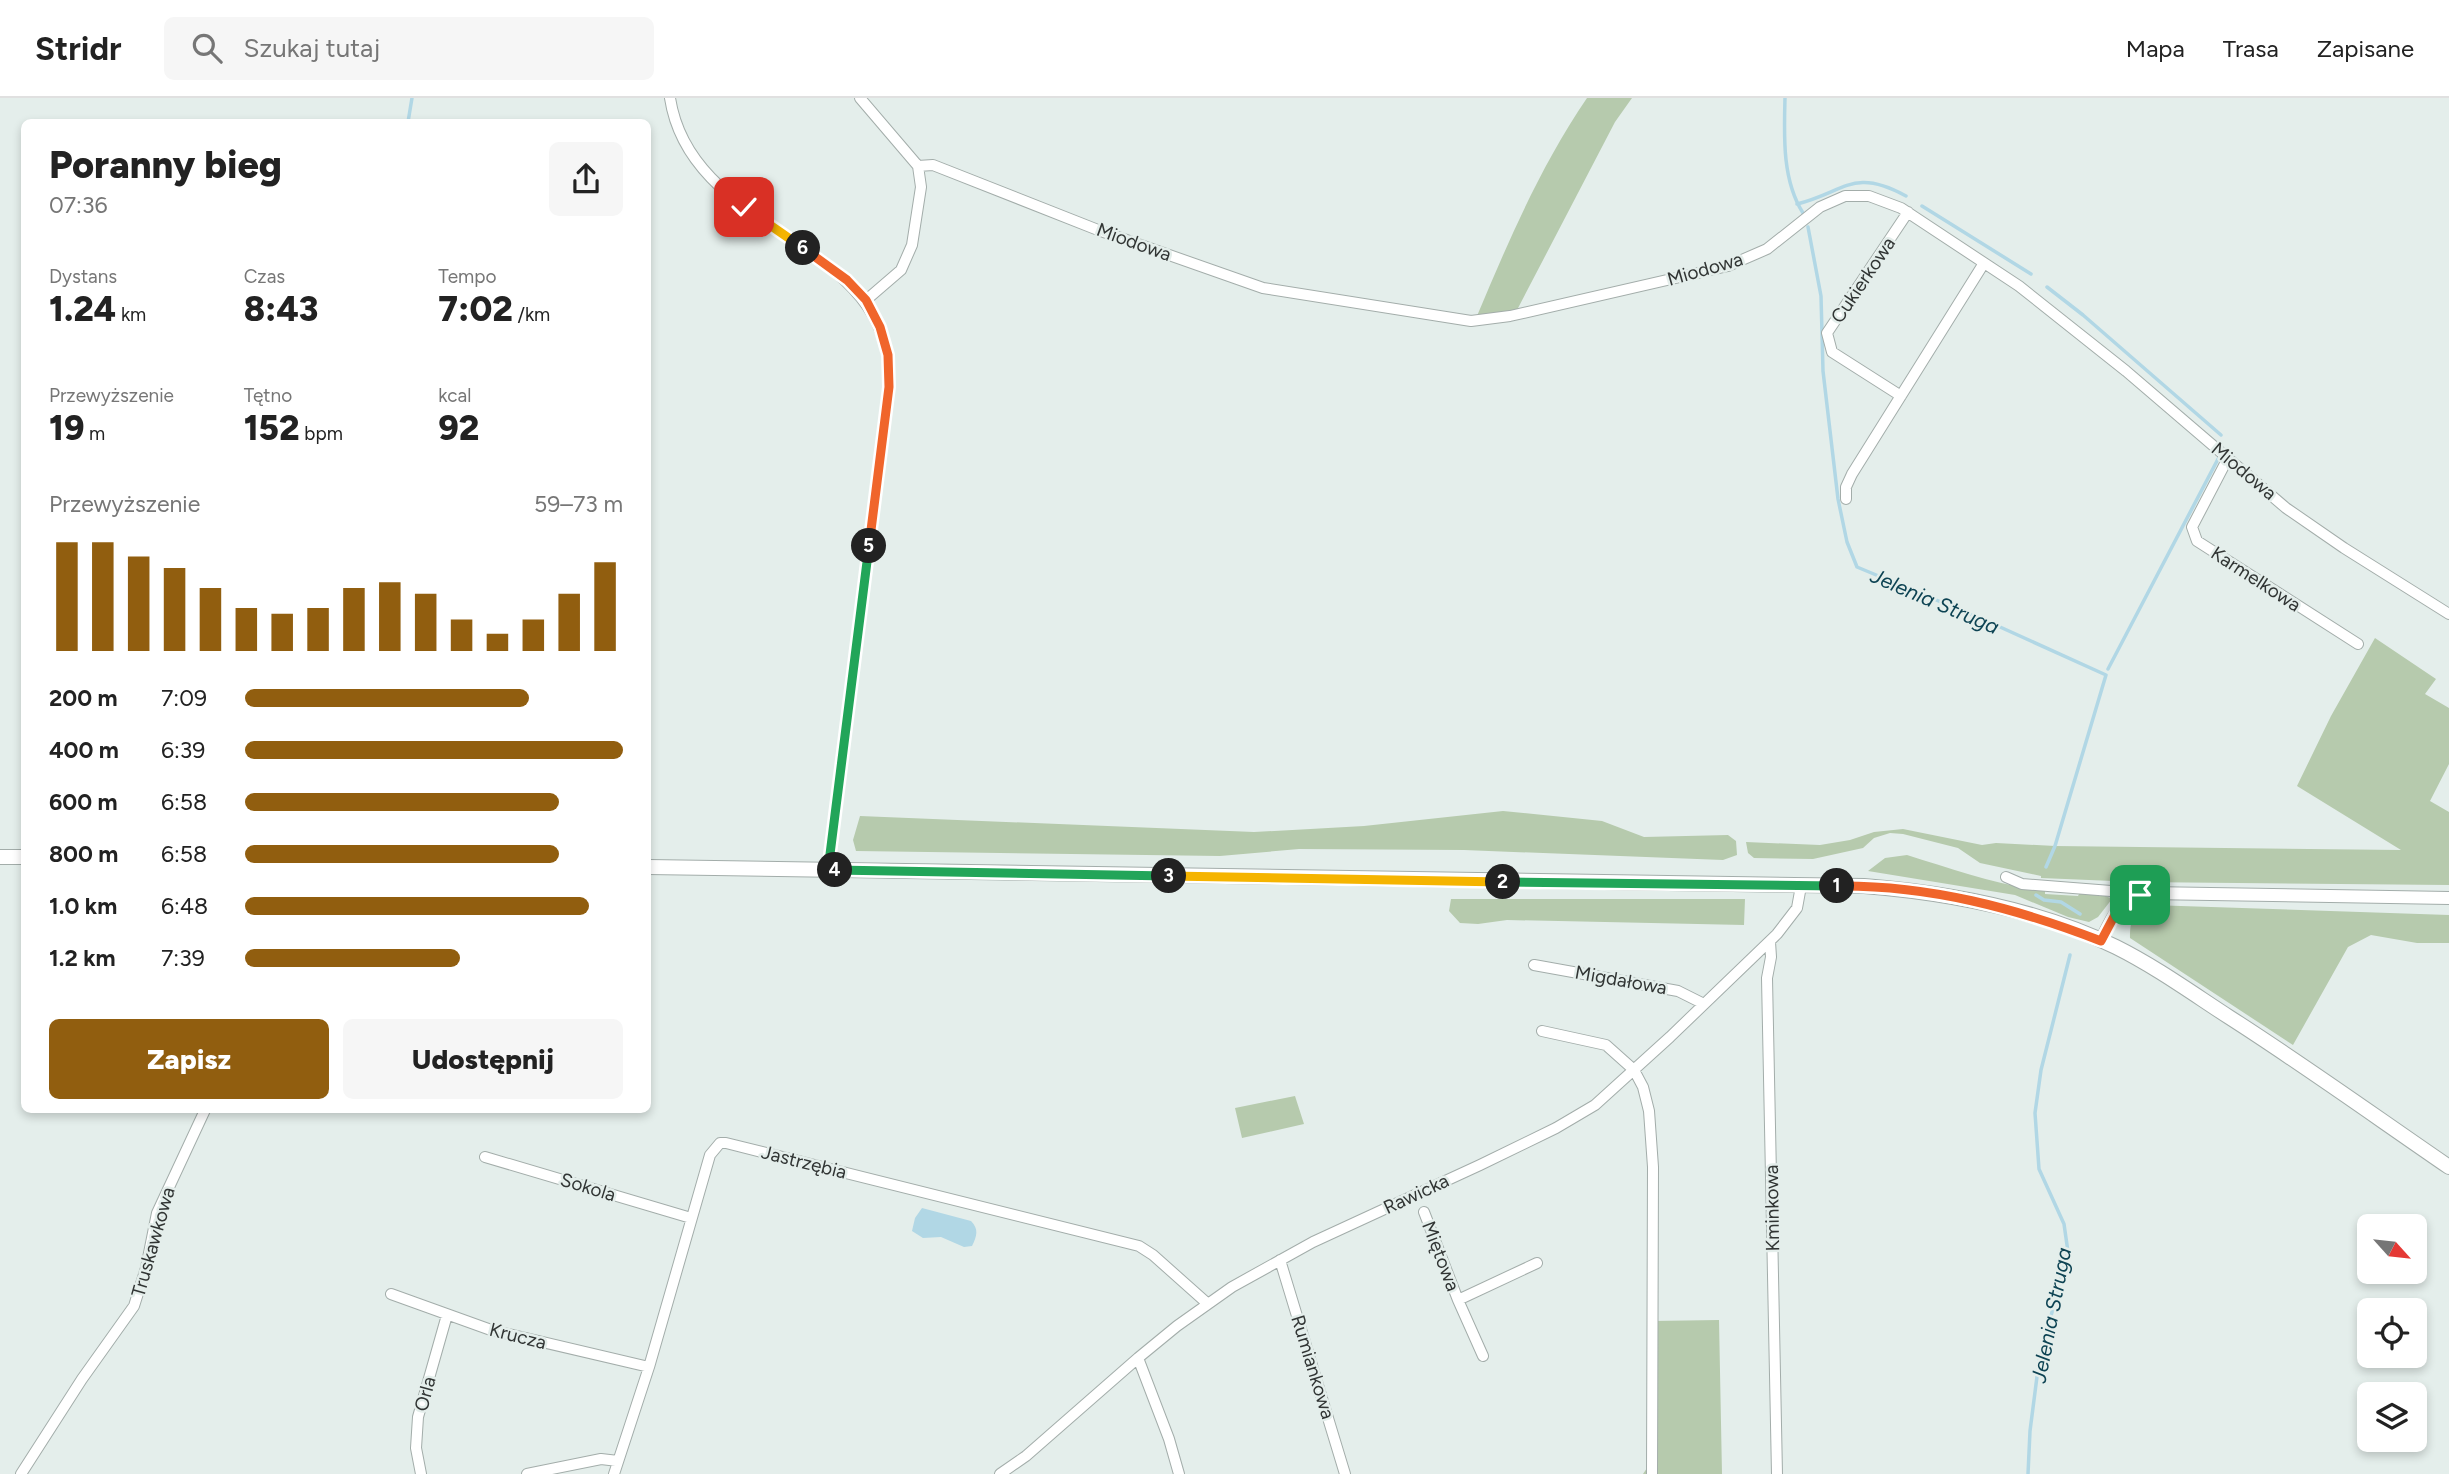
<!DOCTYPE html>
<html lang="pl">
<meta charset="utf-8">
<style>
:root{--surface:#fff;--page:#f6f6f6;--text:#222;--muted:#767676;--line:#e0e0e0;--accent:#915e0f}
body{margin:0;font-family:Figtree,sans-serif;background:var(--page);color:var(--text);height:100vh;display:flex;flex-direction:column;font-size:26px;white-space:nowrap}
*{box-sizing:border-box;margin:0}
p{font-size:23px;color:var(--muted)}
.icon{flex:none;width:38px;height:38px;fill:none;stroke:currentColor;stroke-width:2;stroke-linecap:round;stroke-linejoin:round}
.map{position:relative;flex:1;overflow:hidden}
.drawer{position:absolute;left:21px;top:21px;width:630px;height:994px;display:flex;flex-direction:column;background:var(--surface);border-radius:10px;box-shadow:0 4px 10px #0003}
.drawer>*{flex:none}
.needle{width:46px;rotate:117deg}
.fabs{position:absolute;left:2357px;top:1116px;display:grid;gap:14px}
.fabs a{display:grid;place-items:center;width:70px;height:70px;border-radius:10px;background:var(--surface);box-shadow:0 4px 10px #0003;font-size:35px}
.pin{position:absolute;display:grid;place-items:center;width:60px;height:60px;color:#fff;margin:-30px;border-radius:14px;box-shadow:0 4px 10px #0006}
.km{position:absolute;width:35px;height:35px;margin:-18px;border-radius:50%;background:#222;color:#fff;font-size:19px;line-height:35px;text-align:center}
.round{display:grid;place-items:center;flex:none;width:74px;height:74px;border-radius:10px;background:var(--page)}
.overview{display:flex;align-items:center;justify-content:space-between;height:119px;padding:0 28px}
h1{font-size:38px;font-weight:800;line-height:52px}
.stats{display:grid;grid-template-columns:repeat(3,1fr);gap:10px;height:119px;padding:7px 28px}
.stats div{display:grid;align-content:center}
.stats b{font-size:35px;font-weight:800}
.stats small{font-size:19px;font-weight:400}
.stats p{font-size:19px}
.chart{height:196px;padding:14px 28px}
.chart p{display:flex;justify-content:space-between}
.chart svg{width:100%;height:126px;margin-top:7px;stroke:var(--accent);stroke-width:6}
.action{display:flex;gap:14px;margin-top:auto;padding:14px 28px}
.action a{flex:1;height:80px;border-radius:10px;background:var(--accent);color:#fff;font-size:28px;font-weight:800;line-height:80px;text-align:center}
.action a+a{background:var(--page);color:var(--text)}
ul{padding:0 28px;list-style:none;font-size:23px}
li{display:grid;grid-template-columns:112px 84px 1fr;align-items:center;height:52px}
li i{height:18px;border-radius:9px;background:var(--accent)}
header{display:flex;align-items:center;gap:42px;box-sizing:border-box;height:98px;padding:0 35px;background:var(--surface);border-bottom:2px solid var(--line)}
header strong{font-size:33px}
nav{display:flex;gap:38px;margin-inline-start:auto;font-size:24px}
.search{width:490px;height:63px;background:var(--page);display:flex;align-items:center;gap:18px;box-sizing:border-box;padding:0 24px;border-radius:10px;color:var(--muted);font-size:26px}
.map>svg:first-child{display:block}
.green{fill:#b6caad}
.water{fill:#b1d7e5}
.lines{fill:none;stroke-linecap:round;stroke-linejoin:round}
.stream{stroke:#b1d7e5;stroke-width:3.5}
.minor-casing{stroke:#a3adaa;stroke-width:12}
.tertiary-casing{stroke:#a3adaa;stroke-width:14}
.secondary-casing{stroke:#a3adaa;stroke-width:16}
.minor{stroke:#fff;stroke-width:10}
.tertiary{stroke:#fff;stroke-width:12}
.secondary{stroke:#fff;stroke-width:14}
.split-1-casing{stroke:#fff;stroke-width:14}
.split-2-casing{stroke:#fff;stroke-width:14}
.split-3-casing{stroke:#fff;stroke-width:14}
.split-4-casing{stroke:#fff;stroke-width:14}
.split-5-casing{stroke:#fff;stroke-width:14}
.split-6-casing{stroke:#fff;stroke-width:14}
.split-7-casing{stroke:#fff;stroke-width:14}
.split-1{stroke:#f0652b;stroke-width:9}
.split-2{stroke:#22a559;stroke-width:9}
.split-3{stroke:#f5b400;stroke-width:9}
.split-4{stroke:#22a559;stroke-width:9}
.split-5{stroke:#22a559;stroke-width:9}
.split-6{stroke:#f0652b;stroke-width:9}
.split-7{stroke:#f5b400;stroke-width:9}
.labels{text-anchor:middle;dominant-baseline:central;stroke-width:5;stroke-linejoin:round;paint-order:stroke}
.street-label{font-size:19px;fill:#313534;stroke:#e4eeeb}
.water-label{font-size:21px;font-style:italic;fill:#0d4353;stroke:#e4eeeb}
</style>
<header>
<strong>Stridr</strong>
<div class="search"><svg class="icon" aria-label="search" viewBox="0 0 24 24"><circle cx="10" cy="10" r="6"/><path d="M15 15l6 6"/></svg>Szukaj tutaj</div>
<nav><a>Mapa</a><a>Trasa</a><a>Zapisane</a></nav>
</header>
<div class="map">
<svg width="2449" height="1376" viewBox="0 0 2449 1376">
<rect width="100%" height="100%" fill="#e4eeeb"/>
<path class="green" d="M1587,0h45l-17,24 -98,188 -40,6c32,-76 63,-149 110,-218z
M2375,540l61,41 -11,15 24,14v56l-19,37 19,11v73l-312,-3 -96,-4v-2l-61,-13 -22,-15 -55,-14 -13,-1 -16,5 -11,10 -50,11 -59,-1 -6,-5 -2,-11 74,3 30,-5 24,-8 29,-3 79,16 14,-2 59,3 346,4 -104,-64 34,-70z
M1503,713l99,10 42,16 84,-2 8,6 1,14 -14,5 -259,-10 -165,-1 -79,7 -364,-5 -3,-11 7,-24 394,16 110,-6z
M1907,757c45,14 90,30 138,36v3l33,2 1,-2h23l10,5 -14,18 -9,5 -21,-5 -53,-22 -147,-24 17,-13z
M1451,801h294l-1,26 -237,-5 -29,4 -18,-1 -11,-12z
M2150,807l299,10v28h-32l-46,-8 -23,12 -55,98 -163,-107c0,-18 3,-26 20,-33z
M1295,998l9,28 -62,14 -7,-30z
M1719,1222l3,154h-79l4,-6 5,-147z"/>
<path class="water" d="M922,1110l49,13c8,8 6,15 1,25l-8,1 -23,-10 -18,1 -11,-7 3,-13z"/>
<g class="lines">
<path class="stream" d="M1785,0c-1,38 -3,82 18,115
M408,24l4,-24
M1797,106c48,-12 56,-37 109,-8
M1922,108l109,68
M1808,129l13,69 2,75 15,128 9,43 10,25 132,55 117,53 -51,171 -9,21
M2047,189l36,28 138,120
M2108,571l110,-210
M2036,797l8,5 17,2 19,12
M2028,1376l2,-43 9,-70 29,-109 -4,-28 -25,-55 -4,-56 6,-43 29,-115"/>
<g class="minor-casing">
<path id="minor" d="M670,0c22,143 236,140 218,297l-60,475
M860,0l58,68 3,21 -9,58 -11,25 -36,31
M918,68l15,-1 165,65 165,58 208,33 39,-5 218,-50 39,-17 53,-42 25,-11h24l32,12 118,78 107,85 160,137 58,40 105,66
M1901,298l-69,-44 -5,-19 81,-121
M2228,360l-36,69 5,14 161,103
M1846,401v-12l6,-13 132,-211
M2006,779l16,7 89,7 10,6 4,6
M1770,844l1,15 -4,21 10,496
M1534,867l144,26 26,13
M1542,933l64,14 28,25 9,17 6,24 4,56 -1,307
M485,1059l206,61
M1424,1114l34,88 25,56
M1280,1162l65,214
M391,1196l100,36 158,37
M1458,1202l79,-37
M1138,1260l31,81 10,35
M21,1376l61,-95 52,-73 12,-38 11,-55 48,-103
M421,1376l-5,-26 2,-31 29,-102
M527,1376l74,-15 17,2
M614,1376l35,-107 61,-212 10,-12h6l413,103 14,9 55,49
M1000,1376l26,-18 112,-98 39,-32 55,-39 81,-45 167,-77 76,-37 39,-23 75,-68 107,-103 20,-26 4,-22"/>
</g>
<g class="tertiary-casing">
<path id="tertiary" d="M2101,843c12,-25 18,-42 48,-48l300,5"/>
</g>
<g class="secondary-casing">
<path id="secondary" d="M0,759h24
M648,769l1216,19c86,7 174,23 252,61 40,20 76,46 113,70 75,48 147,100 220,150"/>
</g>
<use href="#minor" class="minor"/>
<use href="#tertiary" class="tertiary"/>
<use href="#secondary" class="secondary"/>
</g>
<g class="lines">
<g class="split-1-casing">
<path id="split-1" d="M1837,788c92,-1 179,22 264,55l17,-32 22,-14"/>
</g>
<g class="split-2-casing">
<path id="split-2" d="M1503,784l334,4"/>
</g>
<g class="split-3-casing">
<path id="split-3" d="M1169,778l334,6"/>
</g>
<g class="split-4-casing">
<path id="split-4" d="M835,772l334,6"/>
</g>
<g class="split-5-casing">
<path id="split-5" d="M835,772h-7l41,-324"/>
</g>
<g class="split-6-casing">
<path id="split-6" d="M803,150l44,32 19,20 14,27 8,28 1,32 -20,159"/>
</g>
<g class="split-7-casing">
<path id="split-7" d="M744,109l59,41"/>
</g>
<use href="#split-1" class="split-1"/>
<use href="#split-2" class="split-2"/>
<use href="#split-3" class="split-3"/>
<use href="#split-4" class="split-4"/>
<use href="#split-5" class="split-5"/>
<use href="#split-6" class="split-6"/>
<use href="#split-7" class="split-7"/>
</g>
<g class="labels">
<g class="street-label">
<text transform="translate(1134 144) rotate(20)">Miodowa</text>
<text transform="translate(1705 171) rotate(-16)">Miodowa</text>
<text transform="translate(1863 182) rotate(-56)">Cukierkowa</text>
<text transform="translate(2244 373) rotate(40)">Miodowa</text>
<text transform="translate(2256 481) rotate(33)">Karmelkowa</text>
<text transform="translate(1621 882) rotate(10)">Migdałowa</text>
<text transform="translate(804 1064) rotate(14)">Jastrzębia</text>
<text transform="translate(588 1089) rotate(17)">Sokola</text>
<text transform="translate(1416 1096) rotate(-25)">Rawicka</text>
<text transform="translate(1772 1110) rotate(-91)">Kminkowa</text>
<text transform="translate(153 1144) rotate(-74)">Truskawkowa</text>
<text transform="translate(1441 1158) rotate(69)">Miętowa</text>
<text transform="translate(518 1238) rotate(14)">Krucza</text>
<text transform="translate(1313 1269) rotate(73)">Rumiankowa</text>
<text transform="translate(425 1296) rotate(-75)">Orla</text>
</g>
<g class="water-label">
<text transform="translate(1935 503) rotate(23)">Jelenia Struga</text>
<text transform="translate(2051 1217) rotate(-79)">Jelenia Struga</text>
</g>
</g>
</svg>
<div class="fabs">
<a><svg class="needle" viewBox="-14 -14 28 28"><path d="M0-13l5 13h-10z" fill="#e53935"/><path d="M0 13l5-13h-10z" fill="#767676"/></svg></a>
<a><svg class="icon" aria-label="locate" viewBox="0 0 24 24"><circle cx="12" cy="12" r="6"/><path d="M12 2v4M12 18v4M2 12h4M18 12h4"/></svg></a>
<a><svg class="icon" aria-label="layers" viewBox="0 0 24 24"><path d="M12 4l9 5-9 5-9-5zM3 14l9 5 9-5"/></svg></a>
</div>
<div class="pin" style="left:2140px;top:797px;background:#1e9e55"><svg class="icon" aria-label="arrive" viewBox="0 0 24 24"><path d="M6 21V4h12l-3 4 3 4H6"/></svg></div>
<div class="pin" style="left:744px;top:109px;background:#d93025"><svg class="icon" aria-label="check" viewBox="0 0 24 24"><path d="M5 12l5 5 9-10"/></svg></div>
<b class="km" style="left:1837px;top:788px">1</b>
<b class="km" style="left:1503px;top:784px">2</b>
<b class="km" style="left:1169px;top:778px">3</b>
<b class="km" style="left:835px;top:772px">4</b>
<b class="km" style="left:869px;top:448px">5</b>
<b class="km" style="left:803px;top:150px">6</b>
<section class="drawer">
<div class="overview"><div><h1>Poranny bieg</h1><p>07:36</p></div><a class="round"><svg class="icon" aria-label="share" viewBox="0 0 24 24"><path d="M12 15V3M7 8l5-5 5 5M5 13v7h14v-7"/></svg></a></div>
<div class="stats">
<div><p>Dystans</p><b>1.24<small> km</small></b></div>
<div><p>Czas</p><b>8:43</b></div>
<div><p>Tempo</p><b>7:02<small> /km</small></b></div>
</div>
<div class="stats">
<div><p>Przewyższenie</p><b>19<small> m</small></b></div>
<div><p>Tętno</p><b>152<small> bpm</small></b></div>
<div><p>kcal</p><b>92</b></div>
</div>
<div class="chart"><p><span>Przewyższenie</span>59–73 m</p>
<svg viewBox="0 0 160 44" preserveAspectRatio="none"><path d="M5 44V6M15 44V6M25 44V11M35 44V15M45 44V22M55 44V29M65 44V31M75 44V29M85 44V22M95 44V20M105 44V24M115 44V33M125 44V38M135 44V33M145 44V24M155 44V13"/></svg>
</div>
<ul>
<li><b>200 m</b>7:09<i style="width:75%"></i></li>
<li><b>400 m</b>6:39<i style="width:100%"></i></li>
<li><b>600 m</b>6:58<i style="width:83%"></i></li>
<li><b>800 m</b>6:58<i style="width:83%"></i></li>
<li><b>1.0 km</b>6:48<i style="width:91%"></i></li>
<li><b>1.2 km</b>7:39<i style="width:57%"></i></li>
</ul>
<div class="action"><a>Zapisz</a><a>Udostępnij</a></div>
</section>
</div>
